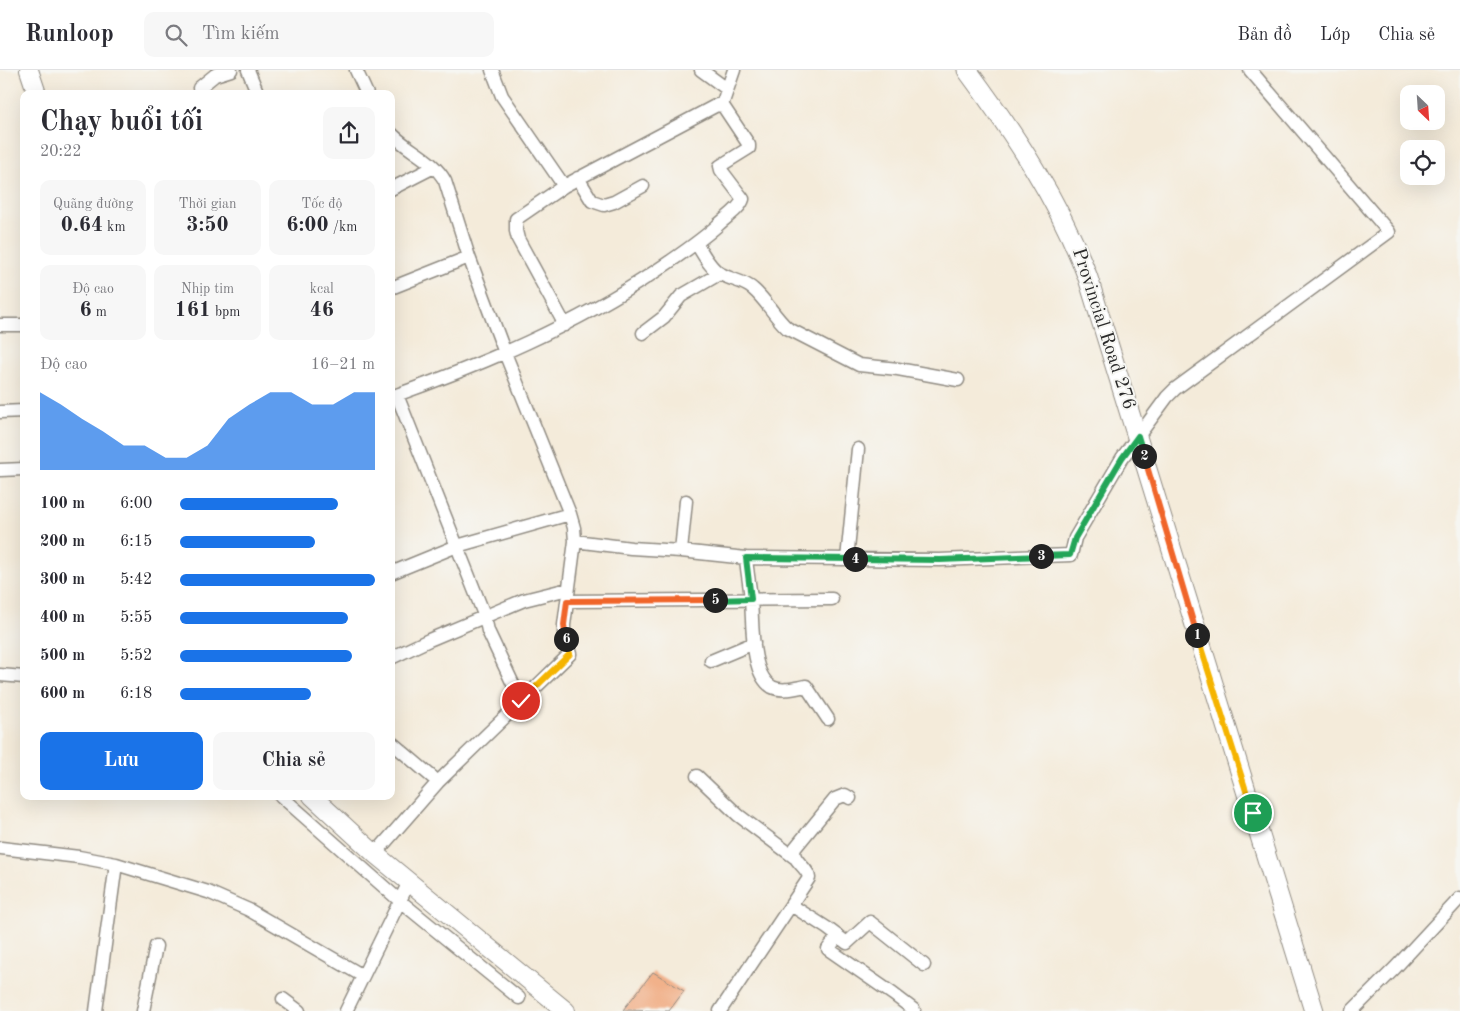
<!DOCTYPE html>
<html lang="vi">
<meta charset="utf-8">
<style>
:root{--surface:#fff;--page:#f7f7f7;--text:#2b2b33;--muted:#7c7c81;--line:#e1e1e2;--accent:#1a73e8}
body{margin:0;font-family:"Old Standard TT",serif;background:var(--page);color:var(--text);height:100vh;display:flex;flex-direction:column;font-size:19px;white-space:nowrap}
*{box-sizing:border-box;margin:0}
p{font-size:16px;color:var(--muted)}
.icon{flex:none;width:28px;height:28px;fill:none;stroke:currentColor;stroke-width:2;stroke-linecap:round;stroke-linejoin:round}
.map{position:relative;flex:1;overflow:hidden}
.side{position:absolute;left:20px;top:20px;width:375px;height:710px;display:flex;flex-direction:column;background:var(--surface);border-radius:10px;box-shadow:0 5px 20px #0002}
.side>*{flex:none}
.needle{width:32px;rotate:155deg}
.buttons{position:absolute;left:1400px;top:15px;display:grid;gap:10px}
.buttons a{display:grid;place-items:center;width:45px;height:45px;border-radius:10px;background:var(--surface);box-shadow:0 5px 20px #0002;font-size:25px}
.pin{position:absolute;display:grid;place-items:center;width:42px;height:42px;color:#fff;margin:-21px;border:2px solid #fff;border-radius:50%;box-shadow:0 1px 5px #0007}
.km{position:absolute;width:25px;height:25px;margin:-12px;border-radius:50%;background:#222;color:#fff;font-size:14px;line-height:25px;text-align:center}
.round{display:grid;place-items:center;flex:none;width:52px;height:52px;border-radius:10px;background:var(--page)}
.head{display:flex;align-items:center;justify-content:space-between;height:85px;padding:0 20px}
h1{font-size:28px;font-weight:600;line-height:38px}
.metrics{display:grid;grid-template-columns:repeat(3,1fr);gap:8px;height:85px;padding:5px 20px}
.metrics div{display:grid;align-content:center;border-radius:10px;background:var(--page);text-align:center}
.metrics b{font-size:21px;font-weight:600}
.metrics small{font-size:14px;font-weight:400}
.metrics p{font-size:14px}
.chart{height:140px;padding:10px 20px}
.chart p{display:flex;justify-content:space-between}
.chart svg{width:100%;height:90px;margin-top:5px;fill:var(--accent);opacity:.7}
.action{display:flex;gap:10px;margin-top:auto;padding:10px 20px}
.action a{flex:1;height:58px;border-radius:10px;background:var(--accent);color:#fff;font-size:20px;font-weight:600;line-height:58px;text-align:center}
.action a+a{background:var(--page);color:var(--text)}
ul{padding:0 20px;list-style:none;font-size:16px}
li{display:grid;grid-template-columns:80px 60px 1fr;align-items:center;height:38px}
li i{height:12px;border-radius:6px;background:var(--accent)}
header{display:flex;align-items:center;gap:30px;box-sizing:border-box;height:70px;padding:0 25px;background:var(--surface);border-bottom:1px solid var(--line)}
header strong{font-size:24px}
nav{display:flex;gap:28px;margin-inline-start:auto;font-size:18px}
.search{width:350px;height:45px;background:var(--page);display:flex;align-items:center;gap:12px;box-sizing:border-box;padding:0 18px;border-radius:10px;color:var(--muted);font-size:19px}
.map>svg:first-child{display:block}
.building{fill:#f1b18a}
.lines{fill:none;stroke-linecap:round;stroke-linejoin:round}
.street-casing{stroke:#908b82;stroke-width:15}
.secondary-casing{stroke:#908b82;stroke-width:20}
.primary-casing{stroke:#908b82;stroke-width:21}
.street{stroke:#fff;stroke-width:12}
.secondary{stroke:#fff;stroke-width:18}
.primary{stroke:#fff;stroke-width:19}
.split-1-casing{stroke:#fff;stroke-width:10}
.split-2-casing{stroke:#fff;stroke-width:10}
.split-3-casing{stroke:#fff;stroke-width:10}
.split-4-casing{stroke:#fff;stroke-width:10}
.split-5-casing{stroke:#fff;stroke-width:10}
.split-6-casing{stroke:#fff;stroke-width:10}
.split-7-casing{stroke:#fff;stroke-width:10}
.split-1{stroke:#f5b400;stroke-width:6}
.split-2{stroke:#f0652b;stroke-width:6}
.split-3{stroke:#22a559;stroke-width:6}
.split-4{stroke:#22a559;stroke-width:6}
.split-5{stroke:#22a559;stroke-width:6}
.split-6{stroke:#f0652b;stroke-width:6}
.split-7{stroke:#f5b400;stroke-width:6}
.labels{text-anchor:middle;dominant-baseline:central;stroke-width:4;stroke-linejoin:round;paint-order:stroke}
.street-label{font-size:19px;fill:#2b2b2b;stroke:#f6f6f2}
</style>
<header>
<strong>Runloop</strong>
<div class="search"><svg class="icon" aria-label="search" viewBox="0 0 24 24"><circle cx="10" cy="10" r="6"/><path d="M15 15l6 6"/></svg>Tìm kiếm</div>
<nav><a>Bản đồ</a><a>Lớp</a><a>Chia sẻ</a></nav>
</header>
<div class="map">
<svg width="1460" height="941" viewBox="0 0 1460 941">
<rect width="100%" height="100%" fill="#f6f6f2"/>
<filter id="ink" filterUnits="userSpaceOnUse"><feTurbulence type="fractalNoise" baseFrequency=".02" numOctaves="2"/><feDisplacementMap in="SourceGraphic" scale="10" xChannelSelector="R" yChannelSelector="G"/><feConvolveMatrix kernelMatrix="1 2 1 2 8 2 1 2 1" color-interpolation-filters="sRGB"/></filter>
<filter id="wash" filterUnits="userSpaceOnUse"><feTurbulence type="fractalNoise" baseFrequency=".0096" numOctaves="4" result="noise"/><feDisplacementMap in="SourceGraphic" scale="20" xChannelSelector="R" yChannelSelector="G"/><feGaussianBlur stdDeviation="1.12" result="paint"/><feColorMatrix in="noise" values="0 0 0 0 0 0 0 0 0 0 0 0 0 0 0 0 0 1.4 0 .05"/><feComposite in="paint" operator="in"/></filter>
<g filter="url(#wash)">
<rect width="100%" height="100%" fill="#f4ebda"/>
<g id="blocks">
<path class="building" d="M653,902l31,19 -15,20 -46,-1z"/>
</g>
</g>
<g filter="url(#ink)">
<use href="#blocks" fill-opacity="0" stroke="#908b82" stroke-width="1"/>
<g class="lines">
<g class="street-casing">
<path id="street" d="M248,0l10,24
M356,0l11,24
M492,0l10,26 62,90
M701,0l26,19
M199,18l16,-13 16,-5
M722,35l12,-35
M578,108l14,23 12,4 10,-3 29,-16
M391,119l43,-22
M696,173c7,10 14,26 25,31 10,6 23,7 32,15 13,11 21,27 34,39l72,37 39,4 60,11
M391,218l78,-31
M0,255h24
M643,263l21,-16 17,-21 38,-22
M397,325l88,222 3,14 33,70
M391,327c93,-33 183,-71 265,-126 21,-14 42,-28 61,-45 8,-8 23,-17 26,-27l-22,-29 -1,-4 29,-18v-3l-26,-39 -6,-1 -153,81 -48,33v12l2,8 47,86
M0,342l24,-1
M0,400l24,-1
M575,471l56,7 50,3 65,7 194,2 131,-5 4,-17 47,-80 45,-61 8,-8 214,-157 -139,-162
M681,481l5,-50
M746,488c1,14 4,28 5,42 2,22 -1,74 21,87 10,5 23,1 34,-1l22,33
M847,489l11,-110
M391,503l66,-27 113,-32
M567,531l265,-2
M391,588l38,-18 95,-40 44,-11
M711,591l43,-18
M0,605l24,2
M391,672l47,40
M697,706l41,39 56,42
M281,726l119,105 119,97
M1,778l78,9 37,7 92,28 41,18 114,66
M375,784l63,-72 132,-128 -6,-19v-10l11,-84 -1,-13 -4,-14 -65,-161 -36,-96 -24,-76c-12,-22 -37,-30 -54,-48
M791,835l36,23 20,15 23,-21 54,43
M838,866l-10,13 65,45 21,16
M283,929l16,12
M96,941l20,-147
M143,941l13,-65
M346,941l63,-129
M720,941l89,-133c-1,-12 -19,-17 -14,-30l40,-49 10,-4 5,3
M1352,941l43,-43 65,-70"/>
</g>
<g class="secondary-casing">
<path id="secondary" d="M29,0l8,24
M312,726l63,58 191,157"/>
</g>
<g class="primary-casing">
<path id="primary" d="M967,0c48,65 93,132 121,208l226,733"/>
</g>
<use href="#street" class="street"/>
<use href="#secondary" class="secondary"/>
<use href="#primary" class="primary"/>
</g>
</g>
<g class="lines" filter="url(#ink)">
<g class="split-1-casing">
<path id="split-1" d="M1197,565l56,178"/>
</g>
<g class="split-2-casing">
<path id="split-2" d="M1144,386l53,179"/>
</g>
<g class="split-3-casing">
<path id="split-3" d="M1041,486l29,-1 5,-17 47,-80 16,-22 6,20"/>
</g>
<g class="split-4-casing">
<path id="split-4" d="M855,489l85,1 101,-4"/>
</g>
<g class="split-5-casing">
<path id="split-5" d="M715,530l36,-1 -5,-41 109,1"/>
</g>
<g class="split-6-casing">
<path id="split-6" d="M566,569l-2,-14 3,-24 148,-1"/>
</g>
<g class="split-7-casing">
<path id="split-7" d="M521,631l49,-47 -4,-15"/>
</g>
<use href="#split-1" class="split-1"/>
<use href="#split-2" class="split-2"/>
<use href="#split-3" class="split-3"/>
<use href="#split-4" class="split-4"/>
<use href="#split-5" class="split-5"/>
<use href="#split-6" class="split-6"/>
<use href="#split-7" class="split-7"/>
</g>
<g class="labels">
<g class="street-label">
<text transform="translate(1103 259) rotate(72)">Provincial Road 276</text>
</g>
</g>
</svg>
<div class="buttons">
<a><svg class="needle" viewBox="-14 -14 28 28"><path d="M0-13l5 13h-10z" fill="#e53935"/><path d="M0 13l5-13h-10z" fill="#7c7c81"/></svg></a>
<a><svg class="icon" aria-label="locate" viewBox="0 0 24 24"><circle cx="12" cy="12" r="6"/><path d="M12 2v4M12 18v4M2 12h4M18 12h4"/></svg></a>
</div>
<div class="pin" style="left:1253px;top:743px;background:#1e9e55"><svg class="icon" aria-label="arrive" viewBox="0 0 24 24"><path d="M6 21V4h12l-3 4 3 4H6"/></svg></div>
<div class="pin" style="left:521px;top:631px;background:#d93025"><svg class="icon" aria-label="check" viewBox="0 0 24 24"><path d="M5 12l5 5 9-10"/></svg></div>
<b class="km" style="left:1197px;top:565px">1</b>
<b class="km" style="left:1144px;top:386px">2</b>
<b class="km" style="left:1041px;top:486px">3</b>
<b class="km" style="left:855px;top:489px">4</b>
<b class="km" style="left:715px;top:530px">5</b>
<b class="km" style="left:566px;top:569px">6</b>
<section class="side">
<div class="head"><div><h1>Chạy buổi tối</h1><p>20:22</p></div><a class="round"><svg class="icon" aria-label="share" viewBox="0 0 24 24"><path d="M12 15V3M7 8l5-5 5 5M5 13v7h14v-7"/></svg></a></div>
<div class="metrics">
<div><p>Quãng đường</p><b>0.64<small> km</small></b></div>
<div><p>Thời gian</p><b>3:50</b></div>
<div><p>Tốc độ</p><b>6:00<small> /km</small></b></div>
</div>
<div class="metrics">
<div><p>Độ cao</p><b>6<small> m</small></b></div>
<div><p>Nhịp tim</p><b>161<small> bpm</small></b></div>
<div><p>kcal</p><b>46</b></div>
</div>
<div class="chart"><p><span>Độ cao</span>16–21 m</p>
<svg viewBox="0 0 160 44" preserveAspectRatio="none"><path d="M0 44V6L10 12L20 19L30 25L40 32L50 32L60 38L70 38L80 32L90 19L100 12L110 6L120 6L130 12L140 12L150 6L160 6V44z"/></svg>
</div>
<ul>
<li><b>100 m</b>6:00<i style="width:81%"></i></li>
<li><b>200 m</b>6:15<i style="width:69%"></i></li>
<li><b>300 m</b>5:42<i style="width:100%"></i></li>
<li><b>400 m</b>5:55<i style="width:86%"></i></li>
<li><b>500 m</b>5:52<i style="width:88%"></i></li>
<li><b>600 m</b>6:18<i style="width:67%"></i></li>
</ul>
<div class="action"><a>Lưu</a><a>Chia sẻ</a></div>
</section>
</div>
